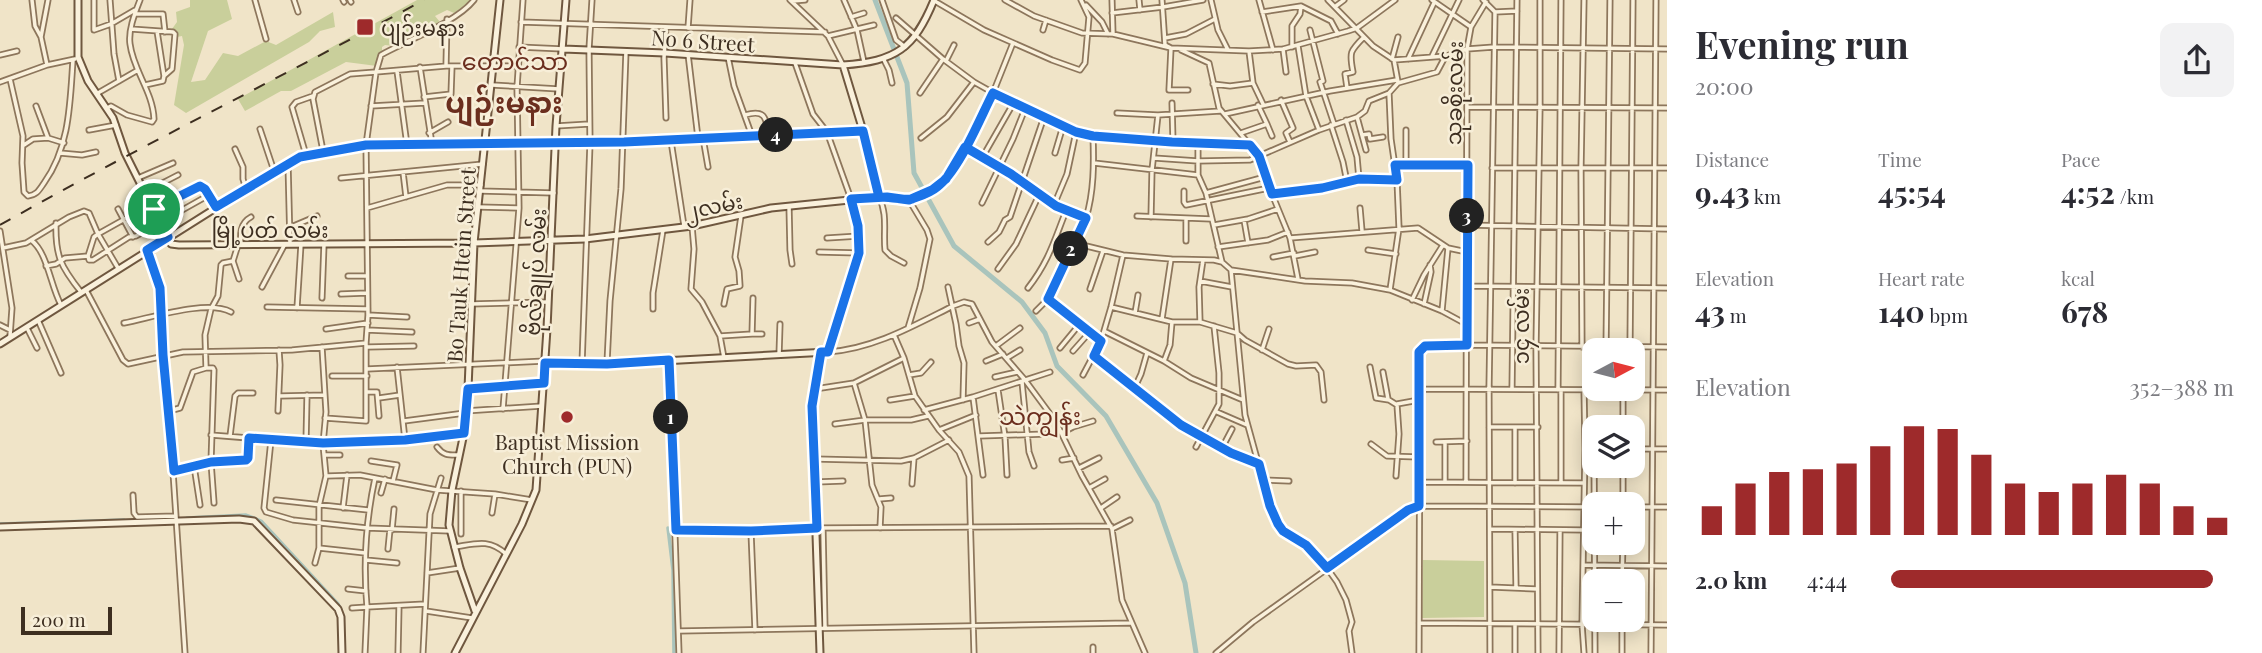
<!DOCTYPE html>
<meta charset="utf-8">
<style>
:root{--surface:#fff;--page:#f2f2f3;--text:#2b2b33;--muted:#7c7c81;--accent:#9e2a2b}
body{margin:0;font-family:"Playfair Display","Noto Sans Myanmar",serif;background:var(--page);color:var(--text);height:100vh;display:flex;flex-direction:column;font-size:26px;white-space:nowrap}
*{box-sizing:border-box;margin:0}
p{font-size:23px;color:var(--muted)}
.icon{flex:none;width:38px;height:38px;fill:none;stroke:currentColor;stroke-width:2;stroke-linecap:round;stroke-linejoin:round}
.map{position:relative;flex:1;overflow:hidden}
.drawer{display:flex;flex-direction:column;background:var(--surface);width:595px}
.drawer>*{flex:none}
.needle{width:46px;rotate:83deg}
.controls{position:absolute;left:1582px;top:338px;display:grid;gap:14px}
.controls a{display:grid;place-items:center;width:63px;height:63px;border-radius:14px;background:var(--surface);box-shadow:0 4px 18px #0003;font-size:35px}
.scale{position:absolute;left:21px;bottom:18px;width:91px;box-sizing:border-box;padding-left:7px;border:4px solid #3d2e20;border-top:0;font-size:19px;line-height:24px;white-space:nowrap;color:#3d2e20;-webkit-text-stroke:5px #f7eed8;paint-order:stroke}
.pin{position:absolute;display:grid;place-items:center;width:60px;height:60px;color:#fff;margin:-30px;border:4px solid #fff;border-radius:50%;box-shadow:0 2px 7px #0007}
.km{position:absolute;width:35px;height:35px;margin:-18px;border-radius:50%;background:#222;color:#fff;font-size:19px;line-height:35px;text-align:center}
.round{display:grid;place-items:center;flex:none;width:74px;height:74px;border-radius:14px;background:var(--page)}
.headline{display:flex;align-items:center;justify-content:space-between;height:119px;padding:0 28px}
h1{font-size:38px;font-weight:700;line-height:52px}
.figures{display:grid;grid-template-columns:repeat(3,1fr);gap:10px;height:119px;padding:7px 28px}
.figures div{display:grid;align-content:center}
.figures b{font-size:30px;font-weight:700}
.figures small{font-size:19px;font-weight:400}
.figures p{font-size:19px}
.chart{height:196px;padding:14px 28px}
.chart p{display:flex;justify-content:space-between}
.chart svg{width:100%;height:126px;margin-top:7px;stroke:var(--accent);stroke-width:6}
ul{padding:0 28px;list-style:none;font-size:23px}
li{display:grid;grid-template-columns:112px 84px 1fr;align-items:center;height:52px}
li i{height:18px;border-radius:9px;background:var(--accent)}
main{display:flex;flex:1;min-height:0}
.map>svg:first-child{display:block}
.green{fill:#c9cf9b}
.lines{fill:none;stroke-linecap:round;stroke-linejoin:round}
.canal{stroke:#a9c4bc;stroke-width:3.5}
.river{stroke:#a9c4bc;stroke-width:5}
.street-casing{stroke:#8d765c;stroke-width:7}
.secondary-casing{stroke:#6f573f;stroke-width:9}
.street{stroke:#faf1dc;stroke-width:3.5}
.secondary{stroke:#faf1dc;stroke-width:5}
.rail{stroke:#3d2e20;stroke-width:2;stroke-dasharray:12 12;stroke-linecap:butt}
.route-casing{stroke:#fff;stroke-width:14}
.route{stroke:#1a73e8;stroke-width:9}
.poi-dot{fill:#9e2a2b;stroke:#f7eed8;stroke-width:2.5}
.labels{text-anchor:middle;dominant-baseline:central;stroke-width:5;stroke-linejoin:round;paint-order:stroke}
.poi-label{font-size:21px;fill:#3d2e20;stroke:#f7eed8;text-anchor:start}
.street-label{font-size:21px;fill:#3d2e20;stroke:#f7eed8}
.quarter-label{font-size:24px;fill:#6b2e1e;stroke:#f7eed8}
.district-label{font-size:28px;font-weight:bold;fill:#6b2e1e;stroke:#f7eed8}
</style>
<main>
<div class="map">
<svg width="1667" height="653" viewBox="0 0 1667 653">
<rect width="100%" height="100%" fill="#f0e4c8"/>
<path class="green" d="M190,0h37l5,19 -24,12 -17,51 14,-2 18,-27 15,3 28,-15 10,4 57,-33 2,15 -15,4 -11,11 -123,71 -12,-8 10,-60 -2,-9 -5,1 -5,-8 5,-7 -1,-10 14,-5z
M417,0h55l-18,13 -7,-3 -12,6 5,6 -46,24 -9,-1 -3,2v8l-5,11 -31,-4 -55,29h-10l-36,20 -7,-12z
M1423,560l61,1v56l-62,1z"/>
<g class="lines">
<path class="canal" d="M187,518l59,-3 15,6 77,83 3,6
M0,524l124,-4
M668,528l5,42 1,83"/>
<path class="river" d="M875,0l32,83 7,90 40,73 68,56 23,31 12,33 49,50 51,87 28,80 11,70"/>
<g class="street-casing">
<path id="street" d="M32,0l3,26 6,11
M94,0v30l17,-6 24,-14
M110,0l4,54 5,27
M255,0l11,39
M294,0l4,12
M343,0l1,2
M350,0l1,2
M790,0l38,36 15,29
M844,0l13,30 7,32
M882,0l14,40 9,7
M933,0l51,30 68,30 28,10 5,-7 4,-46 -8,-17
M1005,0l29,16 48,17 31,1 58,14 78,3 34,-2 65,-18 9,-3 38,-28
M1112,0l1,34
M1139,0l1,10
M1162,0l3,45 6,3 -2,42h19
M1211,0l7,30 10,20
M1259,0l14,50
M1328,0l45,46 21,14 52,-4 21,-7 27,-2 173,2
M1432,0l39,27
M1483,0l12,12 22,-1
M792,1l13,-1
M1086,5l16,17 6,12
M1336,6l8,-6
M1262,12l39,-6 30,15 7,13
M1112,13l51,-6 40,-7
M135,14h28l2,18
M851,17l13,-4
M896,18l47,41 31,23 39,22 63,28 60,8 114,5
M521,22l304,10
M666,27l-2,31 2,60
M688,28l2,-28
M131,29l42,3 2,2 -3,35 -8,7 -1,5 -18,4
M1043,30l3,-10
M1310,30l13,51 -3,1 14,42
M157,31l7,45
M828,36l46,-11
M1165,38l21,-4 29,-15
M1298,46l8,50 13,34
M519,47l44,2
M1292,47v-21l8,-12 1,-8
M1283,49l3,23
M1181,50l28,13 10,45 40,48 13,38 50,-6 37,-9 38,1
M1249,51l4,32 10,21
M688,54l10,84
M0,55l17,-4
M1432,56l27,-56
M728,57l6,29 18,50
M883,58l6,12 3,13
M1392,59l6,-22
M1408,59l26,-56
M1394,60l4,22
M946,61l8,-16
M795,63l18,51 14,18 24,67
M47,65l-6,-28 7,-37
M446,66l1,-47
M420,67l12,77
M397,71l10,74
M10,79l13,57 -1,27 2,29 4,4c9,-1 11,-6 16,-13 26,-36 26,-81 29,-123
M0,82l47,-17 28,-6
M1213,84l17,2 23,-3
M492,85l67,4
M1347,88l-2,-14 8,-2c-4,-20 -3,-21 11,-35
M98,93l40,-23
M920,93l23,-34
M1389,93l2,46 6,41 2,48 -9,62
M424,97l27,-3 1,-28
M1281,100l12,28 -7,5 4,9
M1172,103l1,39
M1258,105l9,19
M36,106l12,32 16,5
M371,106l54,-3
M1468,107l199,1
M107,108l4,-2 16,9 25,7 2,-3c-1,-27 -21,-49 -24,-75 -2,-14 5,-31 10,-44
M1117,113l41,2 62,-4
M1225,114l105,-23 67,-11
M745,115c20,-6 21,2 24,21
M1357,117l8,-6 4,-10 20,-8 9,-10 39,-11 8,-15
M1346,120l11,37 2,22
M1331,125l12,37 4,20
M556,126l33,-2
M260,129l14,42
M89,130l27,-5
M1406,130v34
M429,133l19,-11
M1241,133l26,-9 5,12
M1362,135l7,-1 1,5 13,-2
M703,138l5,29
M921,138l26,-21 27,-35
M671,141l13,85
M1198,143v32l8,18 16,69
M24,145l9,-6 15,-1
M965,147l46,27 45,32 30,12
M235,149l8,18v12l3,10
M323,151l-10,-52 2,-7 35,-18 26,-2 5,-17c25,-14 76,-33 93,-55
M60,153l22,2 14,-3
M1055,153l8,-27
M306,155l-14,-48 4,-5 17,-6
M982,158l31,-54
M1154,158l44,3 52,-1 69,-30 38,-13 9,33
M288,163l2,81
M1094,163l104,12
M1395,165h73
M1492,168h175
M403,172l3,25
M138,178l35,-15
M341,178l142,-14
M480,191l74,2
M1184,191v11l2,3 83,-17
M145,192l33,-17
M1206,193l59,-16
M1272,194l18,44 8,41
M982,203l31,-64 12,-30
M1054,205l13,-31 9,-42
M789,206l1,44 2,14
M478,207l40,1
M367,208l80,-23h34
M1360,208l2,23
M118,209l15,28
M1137,216l74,3
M1151,217l1,-47 6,-55
M1186,218v23
M1244,220l4,23
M56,223c-1,33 5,44 25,69
M1214,225l34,-6 30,-10
M1467,225l200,4
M692,226l2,23 -3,40 11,13 18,34 4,22
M291,227l26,-11
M0,231l12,77 -2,28
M827,238l32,-2
M1290,238l128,-10 30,20 19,4
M31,240c17,13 19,45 30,65
M988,242l11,-10 6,-12 5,-3 34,-100
M1074,243l49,12 48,4 43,1 8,2 9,8 74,11 47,2 38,7 52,21 24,13
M241,245c-1,-11 -1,-22 10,-28
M1218,247l50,-7 20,-8
M3,248l23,-5 43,-26 15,-6 5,2 9,21 -4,3 -6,19 -23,2 -9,6 -10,2
M1368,250l28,4
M148,252l13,36 2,67 6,56 16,242
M819,252l40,1
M88,256l1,4h4l36,-23 7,-1 73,-41
M1295,256l20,-4
M1273,257l21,-4
M233,261l6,18
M904,263l-13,-7 -6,-6c-2,-19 3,-35 -6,-53l30,3 23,-10 14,-11 15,-24 32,-62 20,-50
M118,268l-20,-34 34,-19 22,-6 46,-23 5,3 11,18
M998,269l18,-25 23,-49
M1231,270l14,145 25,91 10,22 26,17 21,23 10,14 9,18 6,22 -3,9 3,22
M348,276h19
M1200,281l32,6
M1467,286l200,2
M262,287l23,-43
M948,287l8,37 3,22 5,17 -1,37
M1028,288c21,-27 26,-47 38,-77
M1090,289l13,-38
M86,290l37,70 5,4 55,-12 109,-2 74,-7 2,-28 -2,-170 10,-73 70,-6h72
M341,294l26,-1
M322,298l2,-54
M1048,299l53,42
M1412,300l12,-25 19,-30
M471,304l77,-2
M724,304l3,-15 13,-3 -1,-15 -4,-14 6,-41
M1424,304l7,-32 -1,-7
M267,307l101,2
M1111,307l61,15h28l37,11 8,7 43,24 8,2 20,-1 5,7 3,28
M297,308l4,-64
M653,309v-16l10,-63
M1036,311l12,-12 38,-81c8,-26 8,-55 7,-82
M1442,311l6,-63
M1135,313l3,-18
M368,315l39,2
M1162,319l9,-60
M38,320l23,53
M1200,322l-1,-35 4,-27
M124,323c27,-5 83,-24 107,-11
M969,323l11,-4
M0,325l10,5
M27,328l10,20
M908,328l12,-40 10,-49 -3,-9 -18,-30
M326,329l42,-6
M367,330l45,2
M1104,331l60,30 27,17 52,22
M752,334h10
M894,335l10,23 11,38 24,34 20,22 10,24 5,177
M720,336l32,-2 1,-36
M996,346l24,-18
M368,347l46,-1
M1582,347l-1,-179 3,-168
M1630,347l3,-347
M1060,348l19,-23
M1262,350l7,-21
M1606,350l4,-350
M1073,351l16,-18
M828,352c45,-3 85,-26 125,-46l11,-4 8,2 20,38 33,38 31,42 26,54 30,53 10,71 23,53
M779,355l1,-31
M1094,356l87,69 50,28 26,11
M1007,358l13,-8
M669,361l10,292
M986,361l17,-7
M1164,361l6,-16 2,-23
M607,363l3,-62 11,-112 5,-138
M582,364l8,-221 -1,-94 3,-49
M397,367l8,73
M1370,367l6,31 13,2 8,5 2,29 -3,42
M206,368h7l1,2 -3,92 3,41
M367,369l178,-8
M1383,372l5,27
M909,375l12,-2 10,-11
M1083,375l18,-34 10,-34 12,-52
M332,376h35
M995,377l22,-5
M1022,382l7,70 5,14
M854,383l11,37h46l17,-4
M1135,387l6,-13 6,-21
M468,389l76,-6
M815,389l39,-6 50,-25
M1419,389l248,1
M1512,389l5,-389
M1584,389l1,60 -3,175 2,29
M998,390l7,47 2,38
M1558,390l3,-390
M1561,390v92
M366,392h11l2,24
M280,396l45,-1
M379,398l21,-3
M890,400l25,-4
M1397,404l22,-4
M503,409l16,-201 -2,-121 6,-87
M924,410l49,-13
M169,411l11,-3 13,-36 13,-4 -1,-33 6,-26 7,-13 3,-31 2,-2 10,-2 5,-16
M278,411l2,-46 -1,-15
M465,411l77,-5
M1217,412l30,13
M325,418l41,3v-78
M404,421l61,-8
M835,424l30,-4 7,65 9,22 -1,21
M1489,427h49
M1623,427v-38
M939,430l37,-15
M1061,433l12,-6 20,-6
M211,435l112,9 82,-4 59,-7
M230,436l5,-40 3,-3h15
M979,436l68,-2
M271,440l-7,68 2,4 27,8 74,8 83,3
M306,442l1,-47
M1436,442l31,-1
M1445,442v40
M1371,444l16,12 32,1
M437,447c7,9 12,8 22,8
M1196,447l23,-43v-31l-5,-47
M1222,448l10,-19
M1585,449h9l1,204
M1633,449h34
M324,455h16
M815,459l86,2 13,-3 35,-18
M1062,460l12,-2
M371,461l26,4 -4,16
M194,466l6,39
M1623,466v38
M1079,468l20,-10
M174,471l37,-9 35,-2 3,-22
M983,475l-10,-78 77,-25
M327,476l33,-1 77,15 58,4 37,6
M375,478c-9,42 -12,85 -8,129l58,-3
M1263,480l26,1
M816,482l27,-1
M1419,482l165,1
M1466,482l1,-433 4,-22 15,-25
M1515,483v-56
M912,484l2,-26
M1089,488l16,-9
M461,491v43
M381,493l4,-14
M133,495l1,18 3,4 39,-1
M879,499l12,-1
M276,500l92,10
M1633,507h34
M343,508l4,-33
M1101,508l16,-11
M492,513l3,-19
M823,528l2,100
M1112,529l18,-9
M1490,529l94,1
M392,530l2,-21
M675,530l76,2 66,-4 294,-2
M1515,530l1,57
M751,532l4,98
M454,547c21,-3 35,-9 52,7
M319,548l46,5
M388,549l2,-20
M366,560l31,3
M315,563l4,-15v-42l7,-30 -3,-32 3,-32 -4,-65
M1583,565l84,1
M427,573l33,-5
M1622,581l1,-39
M1490,587l47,2
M348,589l18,2
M352,608l15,-1 -2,46
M426,611l46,7
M1622,620v33
M1419,623l248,2
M1515,624v29
M679,631l451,-8
M1093,647v6
M398,653l1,-47
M423,653l7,-139 11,-36
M1216,653l37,-31 159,-114 7,-2 175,1
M1419,653l1,-304 9,-3 38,-1 200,2
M1490,653l-1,-264 6,-377
M1538,653l-2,-306 4,-240v-107
M1559,653l1,-123
M1651,653l5,-653"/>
</g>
<g class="secondary-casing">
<path id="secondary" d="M78,0v57l10,24 25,37 12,35 43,86 3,5 8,1 295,-2 111,-4 107,-13 79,-18 108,-11 -16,-66 -20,-66
M563,49l102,4 178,12c53,-4 71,-16 91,-65
M0,344l246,-155 46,-29 14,-5 60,-10 258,-3 239,-11
M545,363l62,1 221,-12 30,-91 2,-20 -9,-42
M0,527l239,-8 15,2 84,88 3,8 1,36
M475,611l-15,-43 -11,-43 3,-35 12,-57 4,-44 6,-146 26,-243
M455,653l67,-129 14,-34 11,-161 9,-203 10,-126
M820,653l-8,-237 9,-64"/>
</g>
<use href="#street" class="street"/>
<use href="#secondary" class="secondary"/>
<path class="rail" d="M0,225c140,-79 284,-149 424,-225"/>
</g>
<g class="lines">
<g class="route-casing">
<path id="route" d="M154,209l14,28 -21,13 13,38 3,67 11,116 37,-9 35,-2 2,-2 1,-20 74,5 82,-3 59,-7 4,-44 76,-6 1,-20 62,1 62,-4 7,170 75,1 66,-3 -5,-122 9,-54h7l31,-99 -1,-27 -7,-27 36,-2 22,3 23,-10 14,-11 19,-32 46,27 45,32 30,12 -38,81 53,42 -7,15 87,69 50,28 28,11 11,42 8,18 5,7 23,14 21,23 81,-58 11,-4v-154l6,-6 42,-1 1,-180h-73l2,15 -38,-1 -37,9 -50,6 -13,-38 -9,-11 -78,-3 -79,-6 -17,-4 -83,-39c-13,25 -34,78 -56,94 -7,6 -17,9 -25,12 -11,1 -22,-2 -33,-2l-16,-66 -239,11 -258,3 -66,12 -84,50 -11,-18 -5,-3 -46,23"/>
</g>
<use href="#route" class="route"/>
</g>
<g class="poi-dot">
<rect x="356" y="18" width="18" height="18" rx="3.5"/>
<circle cx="567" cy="417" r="7"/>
</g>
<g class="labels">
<g class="poi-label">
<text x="381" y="27">ပျဉ်းမနား</text>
<text x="567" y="441" text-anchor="middle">Baptist Mission<tspan x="567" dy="24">Church (PUN)</tspan></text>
</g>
<g class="street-label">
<text transform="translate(703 40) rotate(4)">No 6 Street</text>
<text transform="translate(1453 93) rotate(-89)">သုခစိုးလမ်း</text>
<text transform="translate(713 205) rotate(-11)">၂လမ်း</text>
<text x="270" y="229">မြို့ပတ် လမ်း</text>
<text transform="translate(460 265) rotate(-86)">Bo Tauk Htein Street</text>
<text transform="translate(534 272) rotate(-87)">ဗိုလ်ချုပ် လမ်း</text>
<text transform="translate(1520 326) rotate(-90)">၁၄ လမ်း</text>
</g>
<g class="quarter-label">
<text x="515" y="60">တောင်သာ</text>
<text x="1040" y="415">သဲကျွန်း</text>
</g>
<g class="district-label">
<text x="504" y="101">ပျဉ်းမနား</text>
</g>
</g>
</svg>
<div class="controls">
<a><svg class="needle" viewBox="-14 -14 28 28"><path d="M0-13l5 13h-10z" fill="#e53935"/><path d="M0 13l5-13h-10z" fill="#7c7c81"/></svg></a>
<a><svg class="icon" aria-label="layers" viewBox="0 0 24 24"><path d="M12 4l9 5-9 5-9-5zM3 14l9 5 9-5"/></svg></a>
<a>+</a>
<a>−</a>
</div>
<div class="scale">200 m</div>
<div class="pin" style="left:154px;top:209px;background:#1e9e55"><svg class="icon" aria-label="arrive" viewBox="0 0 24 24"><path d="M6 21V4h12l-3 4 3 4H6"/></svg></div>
<b class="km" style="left:671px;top:417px">1</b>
<b class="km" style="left:1071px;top:249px">2</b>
<b class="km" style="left:1467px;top:216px">3</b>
<b class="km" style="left:776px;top:135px">4</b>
</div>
<section class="drawer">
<div class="headline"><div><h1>Evening run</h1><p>20:00</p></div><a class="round"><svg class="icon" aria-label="share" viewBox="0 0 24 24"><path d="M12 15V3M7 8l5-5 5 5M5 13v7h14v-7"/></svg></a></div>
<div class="figures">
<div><p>Distance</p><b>9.43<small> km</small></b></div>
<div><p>Time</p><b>45:54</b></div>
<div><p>Pace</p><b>4:52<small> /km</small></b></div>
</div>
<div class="figures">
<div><p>Elevation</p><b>43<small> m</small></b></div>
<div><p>Heart rate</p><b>140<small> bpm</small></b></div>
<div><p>kcal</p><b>678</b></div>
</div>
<div class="chart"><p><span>Elevation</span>352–388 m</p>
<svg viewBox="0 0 160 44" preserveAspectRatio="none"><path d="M5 44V34M15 44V26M25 44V22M35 44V21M45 44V19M55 44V13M65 44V6M75 44V7M85 44V16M95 44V26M105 44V29M115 44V26M125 44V23M135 44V26M145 44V34M155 44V38"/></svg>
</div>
<ul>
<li><b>2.0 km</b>4:44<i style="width:94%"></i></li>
</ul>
</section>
</main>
